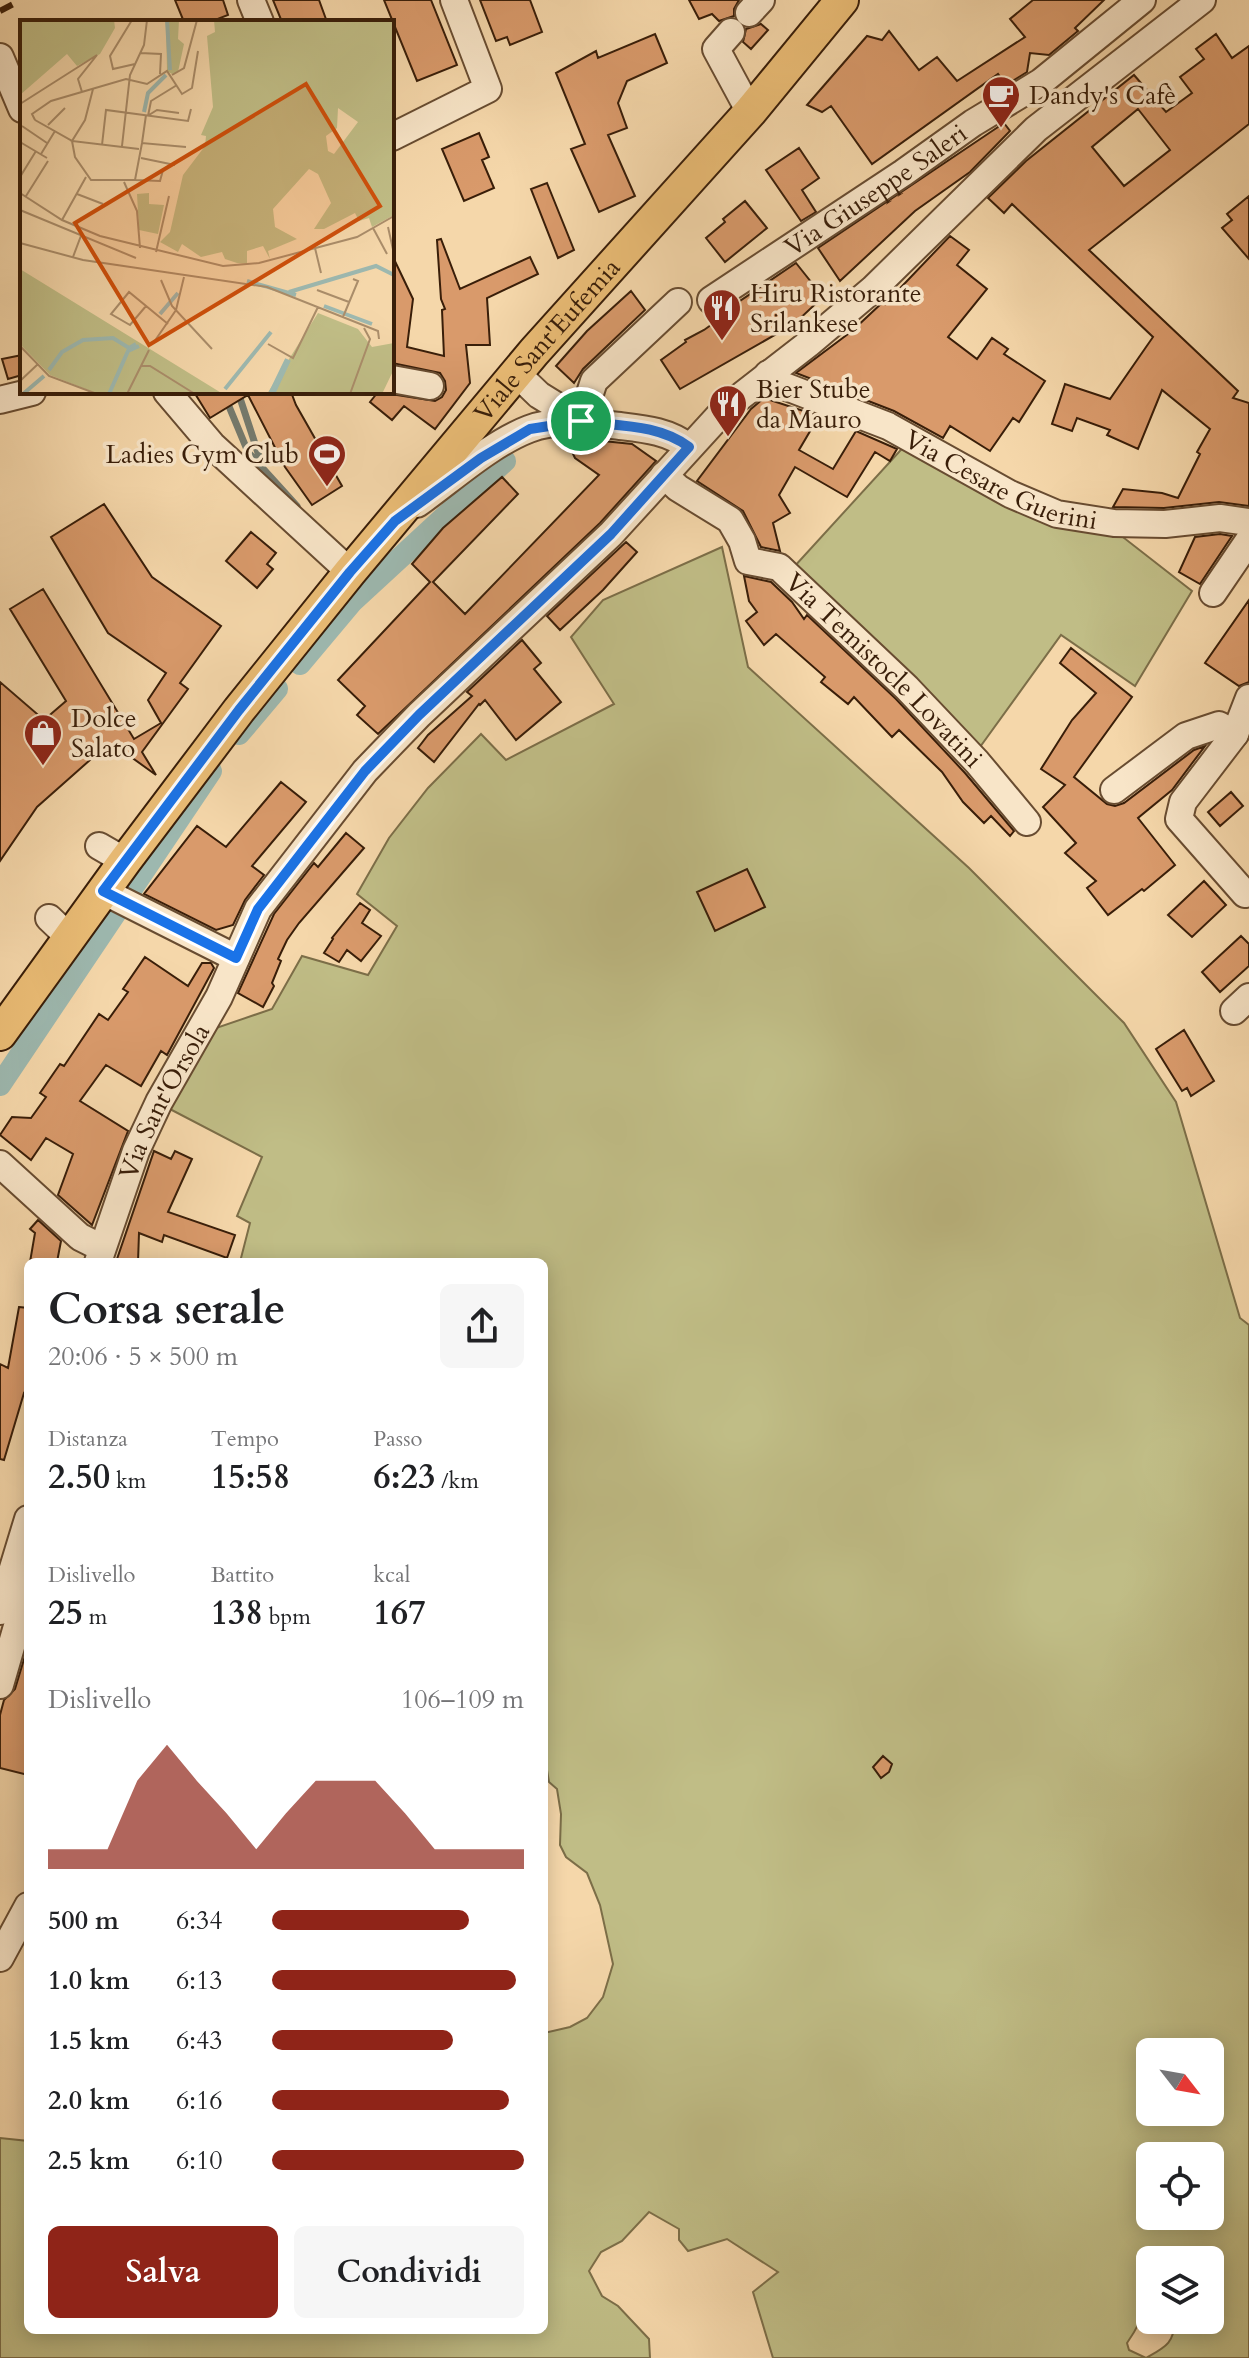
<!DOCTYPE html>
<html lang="it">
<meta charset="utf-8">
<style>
:root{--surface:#fff;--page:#f6f6f6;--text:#202124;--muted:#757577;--accent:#8f2418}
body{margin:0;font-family:Cardo,serif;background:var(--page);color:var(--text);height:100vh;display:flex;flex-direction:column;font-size:30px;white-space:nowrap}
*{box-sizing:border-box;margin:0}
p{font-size:26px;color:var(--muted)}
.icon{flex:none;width:44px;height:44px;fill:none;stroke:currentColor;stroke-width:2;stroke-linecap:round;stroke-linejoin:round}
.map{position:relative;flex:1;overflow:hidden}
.side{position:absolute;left:24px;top:1258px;width:524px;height:1076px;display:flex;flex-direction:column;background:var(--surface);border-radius:12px;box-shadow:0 4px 20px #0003}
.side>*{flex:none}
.needle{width:52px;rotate:121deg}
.controls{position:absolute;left:1136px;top:2038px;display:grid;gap:16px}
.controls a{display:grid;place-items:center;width:88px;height:88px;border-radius:12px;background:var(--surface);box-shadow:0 4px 20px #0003;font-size:40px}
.pin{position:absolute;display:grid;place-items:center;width:68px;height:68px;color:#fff;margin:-34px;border:4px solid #fff;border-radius:50%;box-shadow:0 2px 8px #0007}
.round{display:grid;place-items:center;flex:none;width:84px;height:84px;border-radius:12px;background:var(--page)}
.summary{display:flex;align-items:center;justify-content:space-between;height:136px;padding:0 24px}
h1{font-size:44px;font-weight:700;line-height:60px}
.stats{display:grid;grid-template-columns:repeat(3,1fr);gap:12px;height:136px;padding:8px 24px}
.stats div{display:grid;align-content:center}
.stats b{font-size:34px;font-weight:700}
.stats small{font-size:22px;font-weight:400}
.stats p{font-size:22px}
.chart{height:224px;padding:16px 24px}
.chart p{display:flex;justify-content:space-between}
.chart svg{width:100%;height:144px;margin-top:8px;fill:var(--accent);opacity:.7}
.action{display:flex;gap:16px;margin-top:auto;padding:16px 24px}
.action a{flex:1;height:92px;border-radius:12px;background:var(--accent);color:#fff;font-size:32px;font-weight:700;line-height:92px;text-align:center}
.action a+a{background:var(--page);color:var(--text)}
ul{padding:0 24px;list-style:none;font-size:26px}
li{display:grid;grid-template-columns:128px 96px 1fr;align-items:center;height:60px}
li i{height:20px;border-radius:10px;background:var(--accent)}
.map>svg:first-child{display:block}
.green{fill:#c0bd86;stroke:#7c6e48;stroke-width:2;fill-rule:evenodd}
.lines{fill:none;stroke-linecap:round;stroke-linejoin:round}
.stream{stroke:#757a6d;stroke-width:7}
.canal{stroke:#9db8af;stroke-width:22}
.building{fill:#d99a6b;stroke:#391e09;stroke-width:2;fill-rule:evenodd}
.minor-casing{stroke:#684c31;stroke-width:30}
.major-casing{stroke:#391e09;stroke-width:36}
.minor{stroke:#f8e5c8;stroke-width:26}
.major{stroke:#eabc75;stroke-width:32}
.rail{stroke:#391e09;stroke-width:6;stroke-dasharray:14 14;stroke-linecap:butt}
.route-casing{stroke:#fff;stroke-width:16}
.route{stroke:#1a73e8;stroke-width:10}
.labels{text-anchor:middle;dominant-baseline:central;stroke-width:7;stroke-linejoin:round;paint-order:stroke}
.poi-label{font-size:26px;fill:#391e09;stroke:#f8e5c8;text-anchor:start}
.street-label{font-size:26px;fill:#391e09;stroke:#f8e5c8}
.inset-river{fill:none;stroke:#9db8af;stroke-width:4}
.inset-road{fill:none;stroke:#aa8d6a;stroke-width:2}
.view{fill:#ce500c;fill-opacity:0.15;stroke:#ce500c;stroke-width:4}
.inset-edge{fill:none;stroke:#391e09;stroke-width:4}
</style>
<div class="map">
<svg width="1249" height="2358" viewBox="0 0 1249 2358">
<rect width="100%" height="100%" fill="#f5d7aa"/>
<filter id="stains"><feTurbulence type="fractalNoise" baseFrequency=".0025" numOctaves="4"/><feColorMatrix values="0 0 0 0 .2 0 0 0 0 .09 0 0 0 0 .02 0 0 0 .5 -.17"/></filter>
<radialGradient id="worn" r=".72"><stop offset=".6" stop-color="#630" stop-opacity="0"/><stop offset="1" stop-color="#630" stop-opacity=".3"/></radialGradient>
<path class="green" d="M909,441l210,93 73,57 -57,95 -74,-51 -81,112 -187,-179z
M722,547l26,120 221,201 155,155 52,79 64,216 9,7v1033h-476l-20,-66 25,-20 -51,-33 -39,12 -9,-11v-11l-30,-17 -27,29 -21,11 -12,19 13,25 16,10 31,33 1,19h-650v-220l28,3v189h516v-297l26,-6 17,-9 16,-21 10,-33 -13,-59 -13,-32 -21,-16 -6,-12 1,-31 -4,-25 -8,-7 -5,-30v-490h-304l10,-39 -13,-7 25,-59 -96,-50 50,-79 56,-19 30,-53 66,19 29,-49 -40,-32 32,-56 39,-50 53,-54 25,26 108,-56 -43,-67 32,-37zM1150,2052h60v60h-60zM1150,2156h60v60h-60zM1150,2260h60v60h-35c-1,24 -10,27 -29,38l-17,-8 -2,-7c21,-30 23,-48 23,-83z"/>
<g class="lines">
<path class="stream" d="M223,392l25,60 49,54
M238,392l23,70"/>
<path class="canal" d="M300,664l52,-62 153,-141
M239,734l38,-45
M0,1085l211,-314"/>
</g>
<path class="building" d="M175,0h48l5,15 -18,7h-26z
M273,0h46l8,22h-45z
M384,0h47l26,65 -40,16z
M480,0h50l12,32 -32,13 -3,-8 -11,4z
M689,0h50l-5,9v7l-15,5 -7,-7 -13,5z
M1033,0h71l-29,28 3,3 -29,24 -19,-2 -3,19 -21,13 -8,-11 -126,90 -41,-58 -9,6 -15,-7 60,-69 15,4 7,-9 30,39 18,-13 20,24 68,-44 -15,-18z
M761,24l7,6 -17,19 -8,-7 3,-13z
M655,34l12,29 -40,18 -9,22 9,25 -19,7 27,61 -36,16 -28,-63 14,-5 -29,-71 40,-22 2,7z
M1216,34l16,24 17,-12v78l-160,126 149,141 -5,7 16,5v103l-30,-4 -55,6 -51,-1 10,-18 39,4 16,5 22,-44 -3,-2 13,-23 -48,-39 -24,59 -31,-14 3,-5 -33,-12 -5,13 -20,-7 13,-40 45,15 43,-62 -141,-133 -8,9 -16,-15 38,-37 108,-86 32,37 26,-19 -12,-16 24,-18 -8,-10zM1138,109l32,41 -46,36 -32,-39z
M1004,123l6,8 -40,41 -55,39 -75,70 -22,-33z
M479,133l10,24 -7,3 12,28 -30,13 -22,-52z
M799,148l20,30 -17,12 14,22 -15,9 -35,-51z
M547,183l27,67 -16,8 -27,-69z
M1249,196v63l-27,-31 10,-8 -5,-6z
M745,201l22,27 -42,34 -19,-24 19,-16 -2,-3z
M950,236l19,14 -12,15 30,24 -39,48 29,22 15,-21 16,11 -4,5 41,27 -26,41 -6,-4 -23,33 -40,-25 -7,12 -49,-27 -98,-38 56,-42 31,-29 2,2z
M441,239l19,50 70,-32 8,17 -51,24 3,47h-24l4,38 -35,46 -31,-23 -12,14 -22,-18 8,-10 57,9 7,-4 4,-7 -1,-9 -5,-8 -48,-10v-108l21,44 -6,48 37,9 -2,-46 3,-1 -4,-10 -4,-59z
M796,263l27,34 -29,27 -114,65 -19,-29 25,-18 -1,-2 19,-10 32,-23 -2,-2z
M631,291l14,19 -62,59 -9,14 -18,-17 31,-35z
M22,355v20l-14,4 -6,-20z
M194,392h97l5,13 46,81 -30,19 -27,-38 -37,-72 -38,23z
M764,398l55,18 -20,34 34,19 23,-38 41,18 -7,12 -15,-9 -28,45 -52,-30 -16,28 11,18 -17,10 7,28 -19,-4 -18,-36 -46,-30 54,-72z
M574,438l58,6 24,17 -56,62 -222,211 -21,-19 8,-9 -27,-26 92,-98 -18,-18 31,-36 59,-51 16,17 -85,88 32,32 134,-139 -24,-17 -8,-17z
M104,504l48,73 69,49 -41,57 8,6 -46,63 14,23 -43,-31 -14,8 -62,55 -37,54v-179l44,38 22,-19 -56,-92 33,-20 91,150 27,-16 -13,-23 18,-27 -58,-40 -57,-96z
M251,532l25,21 -9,11 6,5 -16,19 -31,-27z
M1220,534l12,2 -32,48 -21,-12 16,-35z
M626,542l11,10 -34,38 -43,40 -13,-14z
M744,576l27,6 21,20 12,17 3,-4 89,84 69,74 49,58 -4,5 -19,-20 -7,7 -21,-21 -21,-30 -43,-42 -7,7 -38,-40 -6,7 -27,-22 4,-5 -49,-43 -12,11 -18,-24 11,-9 -8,-11z
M1249,600v82l-10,4 -34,-23z
M522,640l19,23 -7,6 27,33 -45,38 -31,-40 -5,5 -1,-1 -45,58 -16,-14 10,-13 44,-39 -5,-4z
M1071,648l61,49 -58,80 33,27 8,2 9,-3 70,-53 11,-4 -33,44 -34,28 37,47 -31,26 -2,-2 -34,26 -21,-27 9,-7 -31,-28 11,-10 -33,-36 22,-22 -24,-16 31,-49 24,-27 -36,-30z
M281,782l25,20 -54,64 12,9 -19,25 -12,25 -17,5 -72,-36 53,-68 29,21z
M1231,792l12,14 -23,20 -12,-14z
M346,833l18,15 -65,75 -12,17 -9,19 3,2 -9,22 2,3 -11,21 -25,-14 36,-79 40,-51 4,4z
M747,869l18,38 -50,24 -18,-39z
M1204,881l22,24 -34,32 -24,-22z
M360,903l10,7 -8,13 19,13 -20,25 -14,-11 -8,12 -15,-9 9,-14 -1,-1z
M1241,936l8,8v22l-29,26 -18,-20z
M145,957l43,29 14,-23h9l3,5 -47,87 -6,-4 -20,35 -35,-21 -26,36 48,30 -36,94 -34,-30 15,-41 -27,-16 -15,22 -31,-25 12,-18 19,1 15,-21 -6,-4 20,-29 4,2 35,-52 9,6 20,-28 -5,-3z
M1184,1030l30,51 -23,15 -4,-8 -5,3 -26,-42z
M154,1151l17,8 4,-8 17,8 -24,53 67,23 -8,23 -63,-23 -2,7 -23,-9 -1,29h-22z
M38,1220l23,21 -4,21h-27l5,-29 -5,-4z
M19,1307l9,1v87l-4,-2 -20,67 -4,-1v-95l8,4z
M28,1646v129l-28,-7v-53l4,-15 11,-11z
M883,1756l9,8 -3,8 -8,6 -8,-11z"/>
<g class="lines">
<g class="minor-casing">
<g id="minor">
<path d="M251,0l9,22"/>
<path d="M749,13l12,-13"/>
<path d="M731,32l-15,17 34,63"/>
<path d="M0,57l22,52"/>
<path d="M392,137l96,-48 -34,-89"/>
<path id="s1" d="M711,300l192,-127 70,-50 68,-41 101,-82"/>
<path d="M516,373l23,22 42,26"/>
<path id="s2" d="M768,374l11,10 109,42 122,68 47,20 57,9 51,1 55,-6 29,4"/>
<path d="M392,379l38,7"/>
<path d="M167,392l45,53 138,127"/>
<path d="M0,400l32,-8"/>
<path d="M581,421l13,-40 84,-79"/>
<path id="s3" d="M664,475l14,13 52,32 12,21 6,20 31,6 128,121 70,74 50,60"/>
<path d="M417,504c34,-24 73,-60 112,-75 28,-11 62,-6 91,-3 26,3 48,5 69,21"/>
<path d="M1213,593l36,-53"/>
<path d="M1114,790l72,-54 33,-11 16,9"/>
<path d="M99,846l26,15"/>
<path d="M103,891l133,67"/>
<path d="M1245,894l-66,-75 4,-17 52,-68 14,-36"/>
<path d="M49,918l21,20"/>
<path d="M1234,1011l15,-14"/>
<path d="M0,1164l80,73 22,11"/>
<path id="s4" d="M98,1262l38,-111 23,-49 60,-105 39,-88 107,-138 54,-56 192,-181 116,-127 81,-63 65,-55 163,-160 166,-129"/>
<path d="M0,1611l28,-92"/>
<path d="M0,1685l28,-97"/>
<path d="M0,1958l28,-52"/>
</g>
</g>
<g class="major-casing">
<g id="major">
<path id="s5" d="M0,1034l125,-173 114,-151 111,-138 184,-220 216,-240 92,-112"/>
</g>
</g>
<use href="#minor" class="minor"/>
<use href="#major" class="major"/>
<path class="rail" d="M0,11l21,-11"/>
</g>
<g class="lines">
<g class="route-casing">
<path id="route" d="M581,421c36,5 78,3 108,26l-78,87 -192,181 -54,56 -107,138 -22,49 -133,-67 136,-181 111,-138 45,-51 86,-63 49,-29z"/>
</g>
<use href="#route" class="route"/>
</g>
<defs>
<g id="cafe-pin" transform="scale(2)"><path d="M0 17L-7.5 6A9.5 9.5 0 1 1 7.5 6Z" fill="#8f2418" stroke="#f8e5c8"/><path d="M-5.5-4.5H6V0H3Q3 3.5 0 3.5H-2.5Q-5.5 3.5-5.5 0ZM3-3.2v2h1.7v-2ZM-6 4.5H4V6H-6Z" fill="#fff"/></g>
<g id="restaurant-pin" transform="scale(2)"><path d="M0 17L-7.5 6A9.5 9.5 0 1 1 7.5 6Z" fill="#8f2418" stroke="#f8e5c8"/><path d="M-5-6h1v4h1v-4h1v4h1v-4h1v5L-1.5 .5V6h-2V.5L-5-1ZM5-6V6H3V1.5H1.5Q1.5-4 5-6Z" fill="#fff"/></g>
<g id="stadium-pin" transform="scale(2)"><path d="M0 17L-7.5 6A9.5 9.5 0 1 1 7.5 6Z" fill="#8f2418" stroke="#f8e5c8"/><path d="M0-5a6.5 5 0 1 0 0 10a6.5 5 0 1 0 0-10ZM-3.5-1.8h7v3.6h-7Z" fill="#fff"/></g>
<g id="shop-pin" transform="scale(2)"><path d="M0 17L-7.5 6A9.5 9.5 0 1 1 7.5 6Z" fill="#8f2418" stroke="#f8e5c8"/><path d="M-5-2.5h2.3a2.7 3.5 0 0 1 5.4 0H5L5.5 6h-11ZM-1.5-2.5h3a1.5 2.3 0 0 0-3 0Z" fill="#fff"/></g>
</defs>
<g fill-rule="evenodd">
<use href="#cafe-pin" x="1001" y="95"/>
<use href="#restaurant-pin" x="722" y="308"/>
<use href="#restaurant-pin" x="728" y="404"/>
<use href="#stadium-pin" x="327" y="454"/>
<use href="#shop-pin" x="43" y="733"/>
</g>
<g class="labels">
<g class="poi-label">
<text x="1029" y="95">Dandy's Cafè</text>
<text x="750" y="293">Hiru Ristorante<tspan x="750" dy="30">Srilankese</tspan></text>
<text x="756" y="389">Bier Stube<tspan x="756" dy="30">da Mauro</tspan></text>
<text x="299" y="454" text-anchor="end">Ladies Gym Club</text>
<text x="71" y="718">Dolce<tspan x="71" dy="30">Salato</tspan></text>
</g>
<g class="street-label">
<text stroke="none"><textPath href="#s1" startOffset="198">Via Giuseppe Saleri</textPath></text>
<text stroke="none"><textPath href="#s5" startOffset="884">Viale Sant'Eufemia</textPath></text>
<text stroke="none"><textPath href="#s2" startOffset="258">Via Cesare Guerini</textPath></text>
<text stroke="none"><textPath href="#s3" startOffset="304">Via Temistocle Lovatini</textPath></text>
<text stroke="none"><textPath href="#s4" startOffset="174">Via Sant'Orsola</textPath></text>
</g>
</g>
<g transform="translate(20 20)">
<rect width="374" height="374" fill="#f5d7aa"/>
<path d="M0,0h94l1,8 -15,26 -23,12 -10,-12 -47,41zM146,0h13l-1,19 6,5 -6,28 -6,2 -5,-3zM194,0h180v195l-22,12 -3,-9 -10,3 -4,-8 -31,16h-10l17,-26 -13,-29 -9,-5 -36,40 2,18 22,12 -29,12 2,8 -7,-13 -16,5v13l-10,-1 -12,-4 -3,-7 -21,5 -19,-13 -4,8 -18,-10 10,-10 13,-57 22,-29 1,-10 -5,-1 12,-28 -6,-71 8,-4zM318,88l20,14 -24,32 -6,-3 -2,-15 11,-8zM129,173v11l15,1 -6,29 -19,-4 -2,-36zM0,249l203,125h-125l-48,-19 -30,-31zM298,293l40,16 14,18 22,-4v26l-12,25h-115z" fill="#c0bd86" fill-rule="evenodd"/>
<path class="inset-river" d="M147,0l3,50M124,92l4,-19 18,-18M227,261l49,14M269,272l87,-26 18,9M304,286l48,18M140,294l18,-21M29,350l13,-18 21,-12 30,-2 16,10 7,-4M205,369l46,-57M3,374l21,-18M89,374l19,-43 11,-5M250,374l17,-35M253,374l16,-34"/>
<path class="inset-road" d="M112,0l-22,36 3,13 22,-5M120,33l21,1 -1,20M152,55l12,-7 13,-48M73,69l-8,31 -13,21 67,8M0,84l77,-49 -19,24 4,13M129,95l8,-5 22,3M128,96l3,-15 26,-16M15,100l-3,-6 19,-13 75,-22 21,5 20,-13 15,23 10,-6 6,-37M15,100l37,21 3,16 16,23h44l7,-37 44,4M28,105l17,-17M2,106l25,17M0,122l27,16M122,123l4,-28M82,125l4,-35 82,11 3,-12M102,126l8,-71 14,-30 3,-25M21,134l14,-23M121,138l34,7M0,157l16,-26M115,160l25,1 3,-11M104,162l13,29 3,37M0,173l42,27 38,16 123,30 36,-3 98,-26 37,-21M57,174l26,10M6,176l22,-35M0,190l116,48M42,200l24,-43M368,207l6,27M353,208l14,26M0,223l63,17 184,27 111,44 1,8M295,228l6,25M136,232l13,-56M53,237l9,-24M141,260l11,26 40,43M297,270l32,12M126,286l-16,19 -19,-11 18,-22 39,32M323,297l15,-36 -5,-2M134,322l22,-32 8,-33M248,324l25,14 25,-51M0,326l29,30 48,18M121,346h9l45,28M0,361l18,-17M107,374l22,-44M330,374l20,-55 -6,-11"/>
<path class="view" d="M286,64l74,122 -231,139 -74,-122z"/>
<rect width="374" height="374" class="inset-edge"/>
</g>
<rect width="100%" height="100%" filter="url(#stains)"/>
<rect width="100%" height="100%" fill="url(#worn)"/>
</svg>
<div class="controls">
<a><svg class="needle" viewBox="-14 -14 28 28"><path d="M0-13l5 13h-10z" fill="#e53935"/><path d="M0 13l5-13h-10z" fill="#757577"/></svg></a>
<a><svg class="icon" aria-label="locate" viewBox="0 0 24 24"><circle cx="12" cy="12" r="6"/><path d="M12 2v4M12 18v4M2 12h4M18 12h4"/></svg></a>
<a><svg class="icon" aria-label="layers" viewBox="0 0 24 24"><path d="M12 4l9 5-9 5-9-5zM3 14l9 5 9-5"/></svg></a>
</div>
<div class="pin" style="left:581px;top:421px;background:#1e9e55"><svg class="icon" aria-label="arrive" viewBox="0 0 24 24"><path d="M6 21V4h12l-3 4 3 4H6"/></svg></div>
<section class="side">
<div class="summary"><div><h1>Corsa serale</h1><p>20:06 · 5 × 500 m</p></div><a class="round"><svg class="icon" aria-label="share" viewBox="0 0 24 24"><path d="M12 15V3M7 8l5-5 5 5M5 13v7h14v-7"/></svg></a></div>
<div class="stats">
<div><p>Distanza</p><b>2.50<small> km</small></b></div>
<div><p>Tempo</p><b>15:58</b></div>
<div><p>Passo</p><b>6:23<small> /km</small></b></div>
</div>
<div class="stats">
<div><p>Dislivello</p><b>25<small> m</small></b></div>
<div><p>Battito</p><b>138<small> bpm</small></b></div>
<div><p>kcal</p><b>167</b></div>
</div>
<div class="chart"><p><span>Dislivello</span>106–109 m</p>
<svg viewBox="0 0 160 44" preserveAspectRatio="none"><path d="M0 44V38L10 38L20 38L30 17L40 6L50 17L60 27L70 38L80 27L90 17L100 17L110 17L120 27L130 38L140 38L150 38L160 38V44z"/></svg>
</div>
<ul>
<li><b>500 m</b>6:34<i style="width:78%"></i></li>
<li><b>1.0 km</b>6:13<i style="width:97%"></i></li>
<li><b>1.5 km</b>6:43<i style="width:72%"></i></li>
<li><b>2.0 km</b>6:16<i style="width:94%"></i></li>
<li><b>2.5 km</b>6:10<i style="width:100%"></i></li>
</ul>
<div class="action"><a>Salva</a><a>Condividi</a></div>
</section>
</div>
